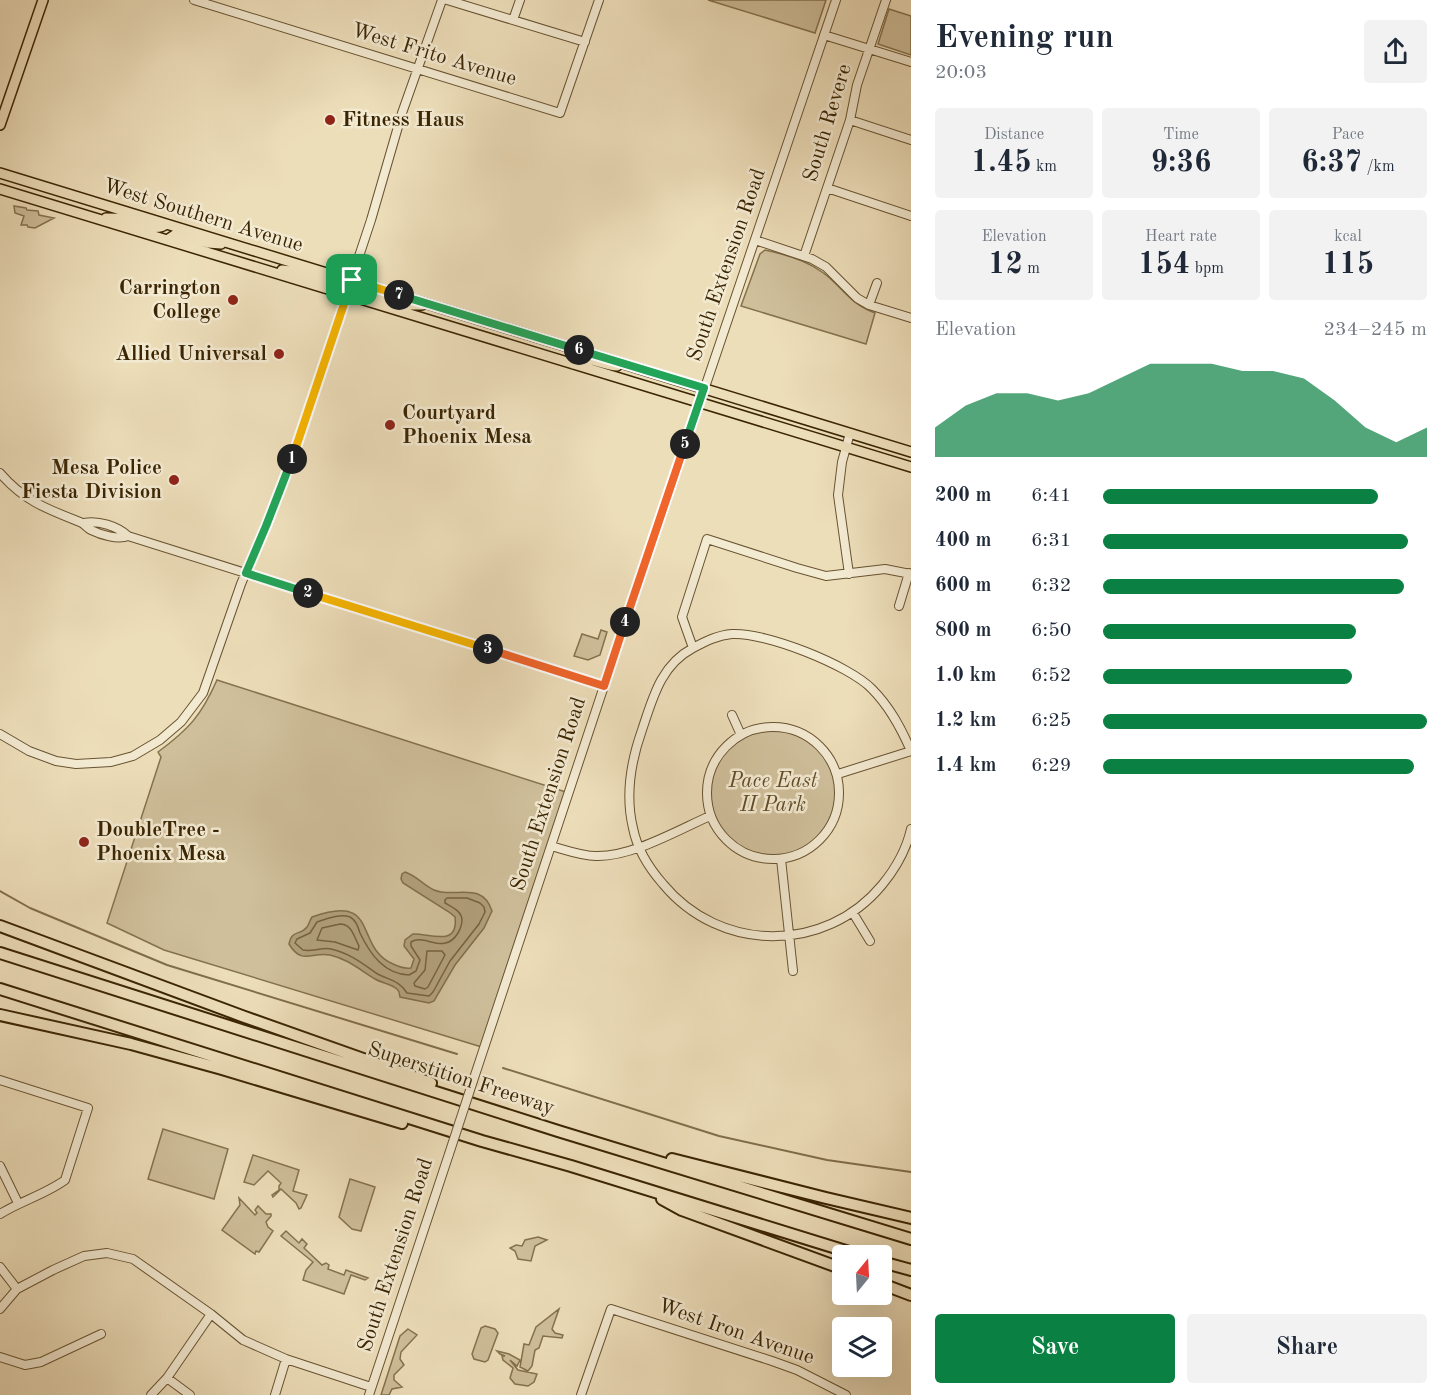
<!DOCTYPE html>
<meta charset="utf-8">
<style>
:root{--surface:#fff;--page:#f2f2f3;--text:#1f2937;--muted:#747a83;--accent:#0b8043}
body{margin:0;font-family:"Old Standard TT",serif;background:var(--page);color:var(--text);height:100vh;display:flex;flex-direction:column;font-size:22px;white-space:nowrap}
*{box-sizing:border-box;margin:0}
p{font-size:20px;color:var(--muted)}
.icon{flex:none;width:33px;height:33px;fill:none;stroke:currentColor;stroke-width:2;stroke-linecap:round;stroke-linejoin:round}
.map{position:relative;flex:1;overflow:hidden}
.drawer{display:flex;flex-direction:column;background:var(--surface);width:540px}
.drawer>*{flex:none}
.needle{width:39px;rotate:18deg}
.controls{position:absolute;left:832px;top:1245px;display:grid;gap:12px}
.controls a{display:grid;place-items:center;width:60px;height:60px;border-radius:6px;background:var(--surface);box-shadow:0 6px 24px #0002;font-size:30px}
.pin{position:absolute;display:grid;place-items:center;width:51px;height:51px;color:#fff;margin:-26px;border-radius:12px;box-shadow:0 3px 9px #0006}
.km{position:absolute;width:30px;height:30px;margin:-15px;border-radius:50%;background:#222;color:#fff;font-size:16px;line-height:30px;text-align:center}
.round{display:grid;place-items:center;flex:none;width:63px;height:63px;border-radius:6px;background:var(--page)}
.overview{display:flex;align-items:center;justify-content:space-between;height:102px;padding:0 24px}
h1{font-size:33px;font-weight:800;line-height:45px}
.stats{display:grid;grid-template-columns:repeat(3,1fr);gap:9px;height:102px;padding:6px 24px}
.stats div{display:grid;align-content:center;border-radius:6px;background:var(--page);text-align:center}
.stats b{font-size:30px;font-weight:800}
.stats small{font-size:16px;font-weight:400}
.stats p{font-size:16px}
.chart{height:168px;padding:12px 24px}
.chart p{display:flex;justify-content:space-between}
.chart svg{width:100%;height:108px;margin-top:6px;fill:var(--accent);opacity:.7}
.button{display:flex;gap:12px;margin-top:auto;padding:12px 24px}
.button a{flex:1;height:69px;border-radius:6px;background:var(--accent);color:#fff;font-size:24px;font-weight:800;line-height:69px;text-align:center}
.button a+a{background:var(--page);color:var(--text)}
ul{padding:0 24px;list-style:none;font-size:20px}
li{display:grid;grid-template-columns:96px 72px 1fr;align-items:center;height:45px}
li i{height:15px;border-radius:8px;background:var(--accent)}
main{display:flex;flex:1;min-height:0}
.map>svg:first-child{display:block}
.green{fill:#cfbf9b;stroke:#85724e;stroke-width:1.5}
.water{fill:#b09f7b;stroke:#816e4b;stroke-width:1.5}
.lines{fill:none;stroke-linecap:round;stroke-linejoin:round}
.shore{stroke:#76623e;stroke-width:1.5}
.stream{stroke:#816e4b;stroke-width:2}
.minor-casing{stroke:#685330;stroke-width:10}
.major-casing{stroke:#3b2502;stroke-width:12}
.highway-casing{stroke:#3b2502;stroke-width:14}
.minor{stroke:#f3ead2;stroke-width:8}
.major{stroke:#eddeba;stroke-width:9}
.highway{stroke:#eddeba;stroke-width:10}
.minor-bridge-casing{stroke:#685330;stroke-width:10;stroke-linecap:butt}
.minor-bridge{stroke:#f3ead2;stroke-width:8}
.split-1-casing{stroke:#fff;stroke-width:12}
.split-2-casing{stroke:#fff;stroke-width:12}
.split-3-casing{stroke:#fff;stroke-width:12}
.split-4-casing{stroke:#fff;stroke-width:12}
.split-5-casing{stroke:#fff;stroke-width:12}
.split-6-casing{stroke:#fff;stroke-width:12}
.split-7-casing{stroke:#fff;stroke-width:12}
.split-8-casing{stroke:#fff;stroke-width:12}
.split-1{stroke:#f5b400;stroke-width:8}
.split-2{stroke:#22a559;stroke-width:8}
.split-3{stroke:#f5b400;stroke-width:8}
.split-4{stroke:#f0652b;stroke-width:8}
.split-5{stroke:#f0652b;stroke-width:8}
.split-6{stroke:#22a559;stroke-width:8}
.split-7{stroke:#22a559;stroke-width:8}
.split-8{stroke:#f5b400;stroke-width:8}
.poi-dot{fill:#8f2418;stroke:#f3ead2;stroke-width:2}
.labels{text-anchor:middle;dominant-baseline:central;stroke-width:5;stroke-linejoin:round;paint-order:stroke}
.street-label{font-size:21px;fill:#3b2502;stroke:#f3ead2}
.poi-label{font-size:21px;font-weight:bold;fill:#3b2502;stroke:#f3ead2;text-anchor:start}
.park-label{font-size:21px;font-style:italic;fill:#604c28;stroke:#f3ead2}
</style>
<main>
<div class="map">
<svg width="911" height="1395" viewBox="0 0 911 1395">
<rect width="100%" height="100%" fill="#eddeba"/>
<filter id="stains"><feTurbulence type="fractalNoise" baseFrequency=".00333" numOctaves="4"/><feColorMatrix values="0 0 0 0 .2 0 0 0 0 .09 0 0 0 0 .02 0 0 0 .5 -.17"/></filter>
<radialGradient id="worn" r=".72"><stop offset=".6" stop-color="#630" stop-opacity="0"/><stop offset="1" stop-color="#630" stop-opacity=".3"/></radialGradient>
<path class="green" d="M708,0h118l-11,33z
M889,9l22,7v39l-33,-11z
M14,206l12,2 1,2 11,1 1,4 15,3 -19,10 -7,-1 -1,-2h-6l3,-9 -9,-3z
M765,250c19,4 41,10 57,22 21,15 26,31 53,41l-9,31 -125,-38 19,-52z
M601,630l6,2 -7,23 -12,5 -14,-4 8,-22 16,5z
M217,680l352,113 -84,255 -321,-98 -57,-27 54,-166 -3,-5c31,-23 43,-36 59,-72z
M710 793a63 63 0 1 1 126 0a63 63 0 1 1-126 0Z
M163,1129l65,20 -14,50 -66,-20z
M253,1155l46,15 -6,21 14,4 -6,13 -2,1 -3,-6 -15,-14 -8,8 -1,-2 7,-5v-4l2,-3 -13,-12 -14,14 -10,-3z
M350,1179l25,8 -14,44 -9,-2 -13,-12z
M239,1198l16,17 2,-2 -2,-3 3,-4 8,8h5v2l-5,6 2,5 5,4 -14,21 -3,-1 -1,3 -33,-24 18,-25z
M286,1231l13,12 3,-4 5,5 -3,4 18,17 4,-2 3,2 -1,4 16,6 2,-5 22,8 -3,2 -14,-5 -7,19 -41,-14 3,-10 7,-8 -32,-26z
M538,1237l9,3 -12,6 -4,15 -13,-2 -3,-8 -5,-3 6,-3 6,1 3,-6z
M559,1309l-7,20 3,4 8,2 -1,3 -19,-2 -4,12 -4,2 -3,16 -4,5 -8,-4 4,-23 5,1 7,-18z
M485,1326l10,3 3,4 -10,27 -3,2 -11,-3 -2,-5 9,-26z
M408,1329l9,6 -16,17 -1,7 4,6 -10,10v5l8,7 -10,2 -3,6h-8l19,-59z
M497,1351l12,3 11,6 -3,6 -7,-6 8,10 19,4 -3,8 -6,4 -13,-2 -5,-6 3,-10 -10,-8 -1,-4h3l-5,-2z"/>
<path class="water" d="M405,872c12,4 18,13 29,18 20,9 48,-10 58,21l-8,17 -29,37 -21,36 -5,2 -29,-6c-1,-4 0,-5 -3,-8 -6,-5 -15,-6 -22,-10 -15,-9 -27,-20 -45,-24 -18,-4 -28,11 -41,-11 3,-15 11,-8 18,-17 2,-3 3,-7 5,-10 69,-25 41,30 81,47 6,3 11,5 18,4l3,-9 -10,-13 1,-6 8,-6c15,-1 46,14 42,-17l-6,-5 -46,-29 -2,-4 1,-5z"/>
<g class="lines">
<path class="shore" d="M467,898l13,5 4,4 1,5 -6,12 -29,37 -17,31 -4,4 -22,-3c-8,-13 -19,-13 -31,-20 -14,-10 -27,-20 -45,-24 -9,-2 -18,3 -28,1l-8,-7 2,-4 13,-6 7,-11c9,-3 23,-9 33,-5 6,3 8,10 10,16 10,21 24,41 49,42l7,-4 4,-11 -9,-14v-4c14,-9 33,14 47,-9 3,-5 4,-9 4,-14 -1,-8 -10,-12 -17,-16v-3l2,-2z
M340,924c12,0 14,13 19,22l-1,4 -23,-8 -18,-2 5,-12z
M427,951h15l3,4 -17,32 -3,2 -10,-3 -1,-3 11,-13z"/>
<path class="stream" d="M0,891l30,17 137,57 290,89
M503,1068l216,68 108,24 84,12"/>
<g class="minor-casing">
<path id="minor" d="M194,0l366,113 39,-113
M447,0l138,42
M513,20l7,-20
M824,35l87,27
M850,120l61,20
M827,188l84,28
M755,240l57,19 14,8 31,31 12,7 42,13
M804,256l46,-136 7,-35 29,-85
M869,305l8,-22
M0,473c24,28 47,36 80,49 5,2 7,6 11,8 10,5 27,10 37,6
M84,523c14,-3 33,3 44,13l476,150
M849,574l-11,-79 4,-33 8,-29
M911,574l-26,-5 -59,7 -29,-8 -90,-29 -25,78 11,31c-32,17 -40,49 -51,82 -11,31 -17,65 -9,98 4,21 16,40 30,56 57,69 162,70 219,1 14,-17 24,-34 29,-56
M899,606l10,-33
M693,648c13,-7 25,-13 39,-14 33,-2 117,31 140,55 18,18 29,39 39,62l-73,23
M732,715l9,20
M707 793a66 66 0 1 1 132 0a66 66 0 1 1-132 0Z
M0,734l29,17 27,10 20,3 35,-2 22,-6 27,-16 21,-18 22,-29 38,-109 46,-110 84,-254 31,-107 40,-113
M551,846c15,4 30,10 45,10 36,1 82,-26 114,-40
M781,859l12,112
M853,913l17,28
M0,1080l88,28 -23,72c-19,14 -44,21 -65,34
M473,1081l135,-407 228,-674
M0,1166l18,37
M0,1267l17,22
M0,1309l17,-20 36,-19 31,-14 23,-3 26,6 78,55 32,26 43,19 85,28
M0,1357l25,8 16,-3 60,-28
M167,1378l23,17
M151,1395l16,-17 44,-64
M275,1395l11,-36
M369,1395l80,-241
M581,1395l30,-86 161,52 25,9 49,25"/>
</g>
<g class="major-casing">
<path id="major" d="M0,125l43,-125
M0,173l911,279
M0,189l911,278
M106,218c5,0 11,0 16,1 14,1 32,15 44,5
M167,240l9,-6 32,9 13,1
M282,270l17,2 41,13 12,-5
M347,294l10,-5 50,16h15
M573,364l2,-5c12,-3 29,6 42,7"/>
</g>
<g class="highway-casing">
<path id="highway" d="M0,926l242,90 189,67
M0,953l558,178 353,108
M0,989l482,152 89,25 291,90
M0,1015l131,29 91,25 180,54
M672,1159l154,39 85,20
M662,1199l20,11 161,59
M882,1262l29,8
M882,1284l29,11"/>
</g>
<use href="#minor" class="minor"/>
<use href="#major" class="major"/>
<use href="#highway" class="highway"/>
<g class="minor-bridge-casing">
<path id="minor-bridge" d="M449,1154l24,-73"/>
</g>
<use href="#minor-bridge" class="minor-bridge"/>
</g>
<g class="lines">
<g class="split-1-casing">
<path id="split-1" d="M292,459l60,-179"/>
</g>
<g class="split-2-casing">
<path id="split-2" d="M292,459l-26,67 -20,47 62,20"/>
</g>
<g class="split-3-casing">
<path id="split-3" d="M308,593l180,56"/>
</g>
<g class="split-4-casing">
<path id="split-4" d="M488,649l116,37 21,-64"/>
</g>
<g class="split-5-casing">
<path id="split-5" d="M625,622l60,-178"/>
</g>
<g class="split-6-casing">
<path id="split-6" d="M579,350l125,38 -19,56"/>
</g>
<g class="split-7-casing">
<path id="split-7" d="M399,295l180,55"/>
</g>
<g class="split-8-casing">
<path id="split-8" d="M352,280l47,15"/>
</g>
<use href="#split-1" class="split-1"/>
<use href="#split-2" class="split-2"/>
<use href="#split-3" class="split-3"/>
<use href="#split-4" class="split-4"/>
<use href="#split-5" class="split-5"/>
<use href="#split-6" class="split-6"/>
<use href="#split-7" class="split-7"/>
<use href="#split-8" class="split-8"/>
</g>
<g class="poi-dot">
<circle cx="330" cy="120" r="6"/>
<circle cx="233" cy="300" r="6"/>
<circle cx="279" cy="354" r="6"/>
<circle cx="390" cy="425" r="6"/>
<circle cx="174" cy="480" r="6"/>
<circle cx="84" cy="842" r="6"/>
</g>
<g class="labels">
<g class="street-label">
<text transform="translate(434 55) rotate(17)">West Frito Avenue</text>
<text transform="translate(828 123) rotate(-73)">South Revere</text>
<text transform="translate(203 216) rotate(17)">West Southern Avenue</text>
<text transform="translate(727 265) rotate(-71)">South Extension Road</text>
<text transform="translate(549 794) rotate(-72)">South Extension Road</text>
<text transform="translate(461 1079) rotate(18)">Superstition Freeway</text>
<text transform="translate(396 1255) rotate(-72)">South Extension Road</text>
<text transform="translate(736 1332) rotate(19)">West Iron Avenue</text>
</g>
<g class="poi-label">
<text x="342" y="120">Fitness Haus</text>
<text x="221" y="288" text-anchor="end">Carrington<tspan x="221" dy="24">College</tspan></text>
<text x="267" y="354" text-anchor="end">Allied Universal</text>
<text x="402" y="413">Courtyard<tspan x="402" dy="24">Phoenix Mesa</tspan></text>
<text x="162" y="468" text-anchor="end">Mesa Police<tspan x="162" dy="24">Fiesta Division</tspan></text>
<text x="96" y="830">DoubleTree -<tspan x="96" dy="24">Phoenix Mesa</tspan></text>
</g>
<g class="park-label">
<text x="773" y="781">Pace East<tspan x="773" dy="24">II Park</tspan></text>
</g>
</g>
<rect width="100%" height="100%" filter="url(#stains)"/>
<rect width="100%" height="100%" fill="url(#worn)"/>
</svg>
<div class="controls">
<a><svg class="needle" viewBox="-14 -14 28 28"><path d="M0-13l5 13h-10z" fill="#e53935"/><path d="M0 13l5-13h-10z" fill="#747a83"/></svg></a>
<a><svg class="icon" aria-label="layers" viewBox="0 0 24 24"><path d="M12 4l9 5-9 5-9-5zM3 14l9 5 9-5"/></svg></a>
</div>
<div class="pin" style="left:352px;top:280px;background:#1e9e55"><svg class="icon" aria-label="arrive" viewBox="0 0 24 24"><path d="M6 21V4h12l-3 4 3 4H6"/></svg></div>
<b class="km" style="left:292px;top:459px">1</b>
<b class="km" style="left:308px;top:593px">2</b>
<b class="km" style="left:488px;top:649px">3</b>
<b class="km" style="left:625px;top:622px">4</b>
<b class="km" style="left:685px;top:444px">5</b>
<b class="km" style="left:579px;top:350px">6</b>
<b class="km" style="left:399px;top:295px">7</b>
</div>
<section class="drawer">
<div class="overview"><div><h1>Evening run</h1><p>20:03</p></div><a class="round"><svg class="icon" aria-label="share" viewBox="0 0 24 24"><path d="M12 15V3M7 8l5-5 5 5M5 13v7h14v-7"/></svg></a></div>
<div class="stats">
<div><p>Distance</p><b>1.45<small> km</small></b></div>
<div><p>Time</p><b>9:36</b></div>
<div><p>Pace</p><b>6:37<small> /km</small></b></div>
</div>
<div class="stats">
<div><p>Elevation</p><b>12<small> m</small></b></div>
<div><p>Heart rate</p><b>154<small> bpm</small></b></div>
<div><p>kcal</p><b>115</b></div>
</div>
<div class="chart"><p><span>Elevation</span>234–245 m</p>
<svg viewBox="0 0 160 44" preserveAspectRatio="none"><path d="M0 44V32L10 23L20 18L30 18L40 21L50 18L60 12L70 6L80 6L90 6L100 9L110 9L120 12L130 21L140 32L150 38L160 32V44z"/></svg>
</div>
<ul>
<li><b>200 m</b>6:41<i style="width:85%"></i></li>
<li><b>400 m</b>6:31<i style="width:94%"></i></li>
<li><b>600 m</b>6:32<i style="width:93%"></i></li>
<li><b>800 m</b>6:50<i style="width:78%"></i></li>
<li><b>1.0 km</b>6:52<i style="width:77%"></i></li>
<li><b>1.2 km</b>6:25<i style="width:100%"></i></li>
<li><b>1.4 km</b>6:29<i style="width:96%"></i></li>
</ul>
<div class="button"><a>Save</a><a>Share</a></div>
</section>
</main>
